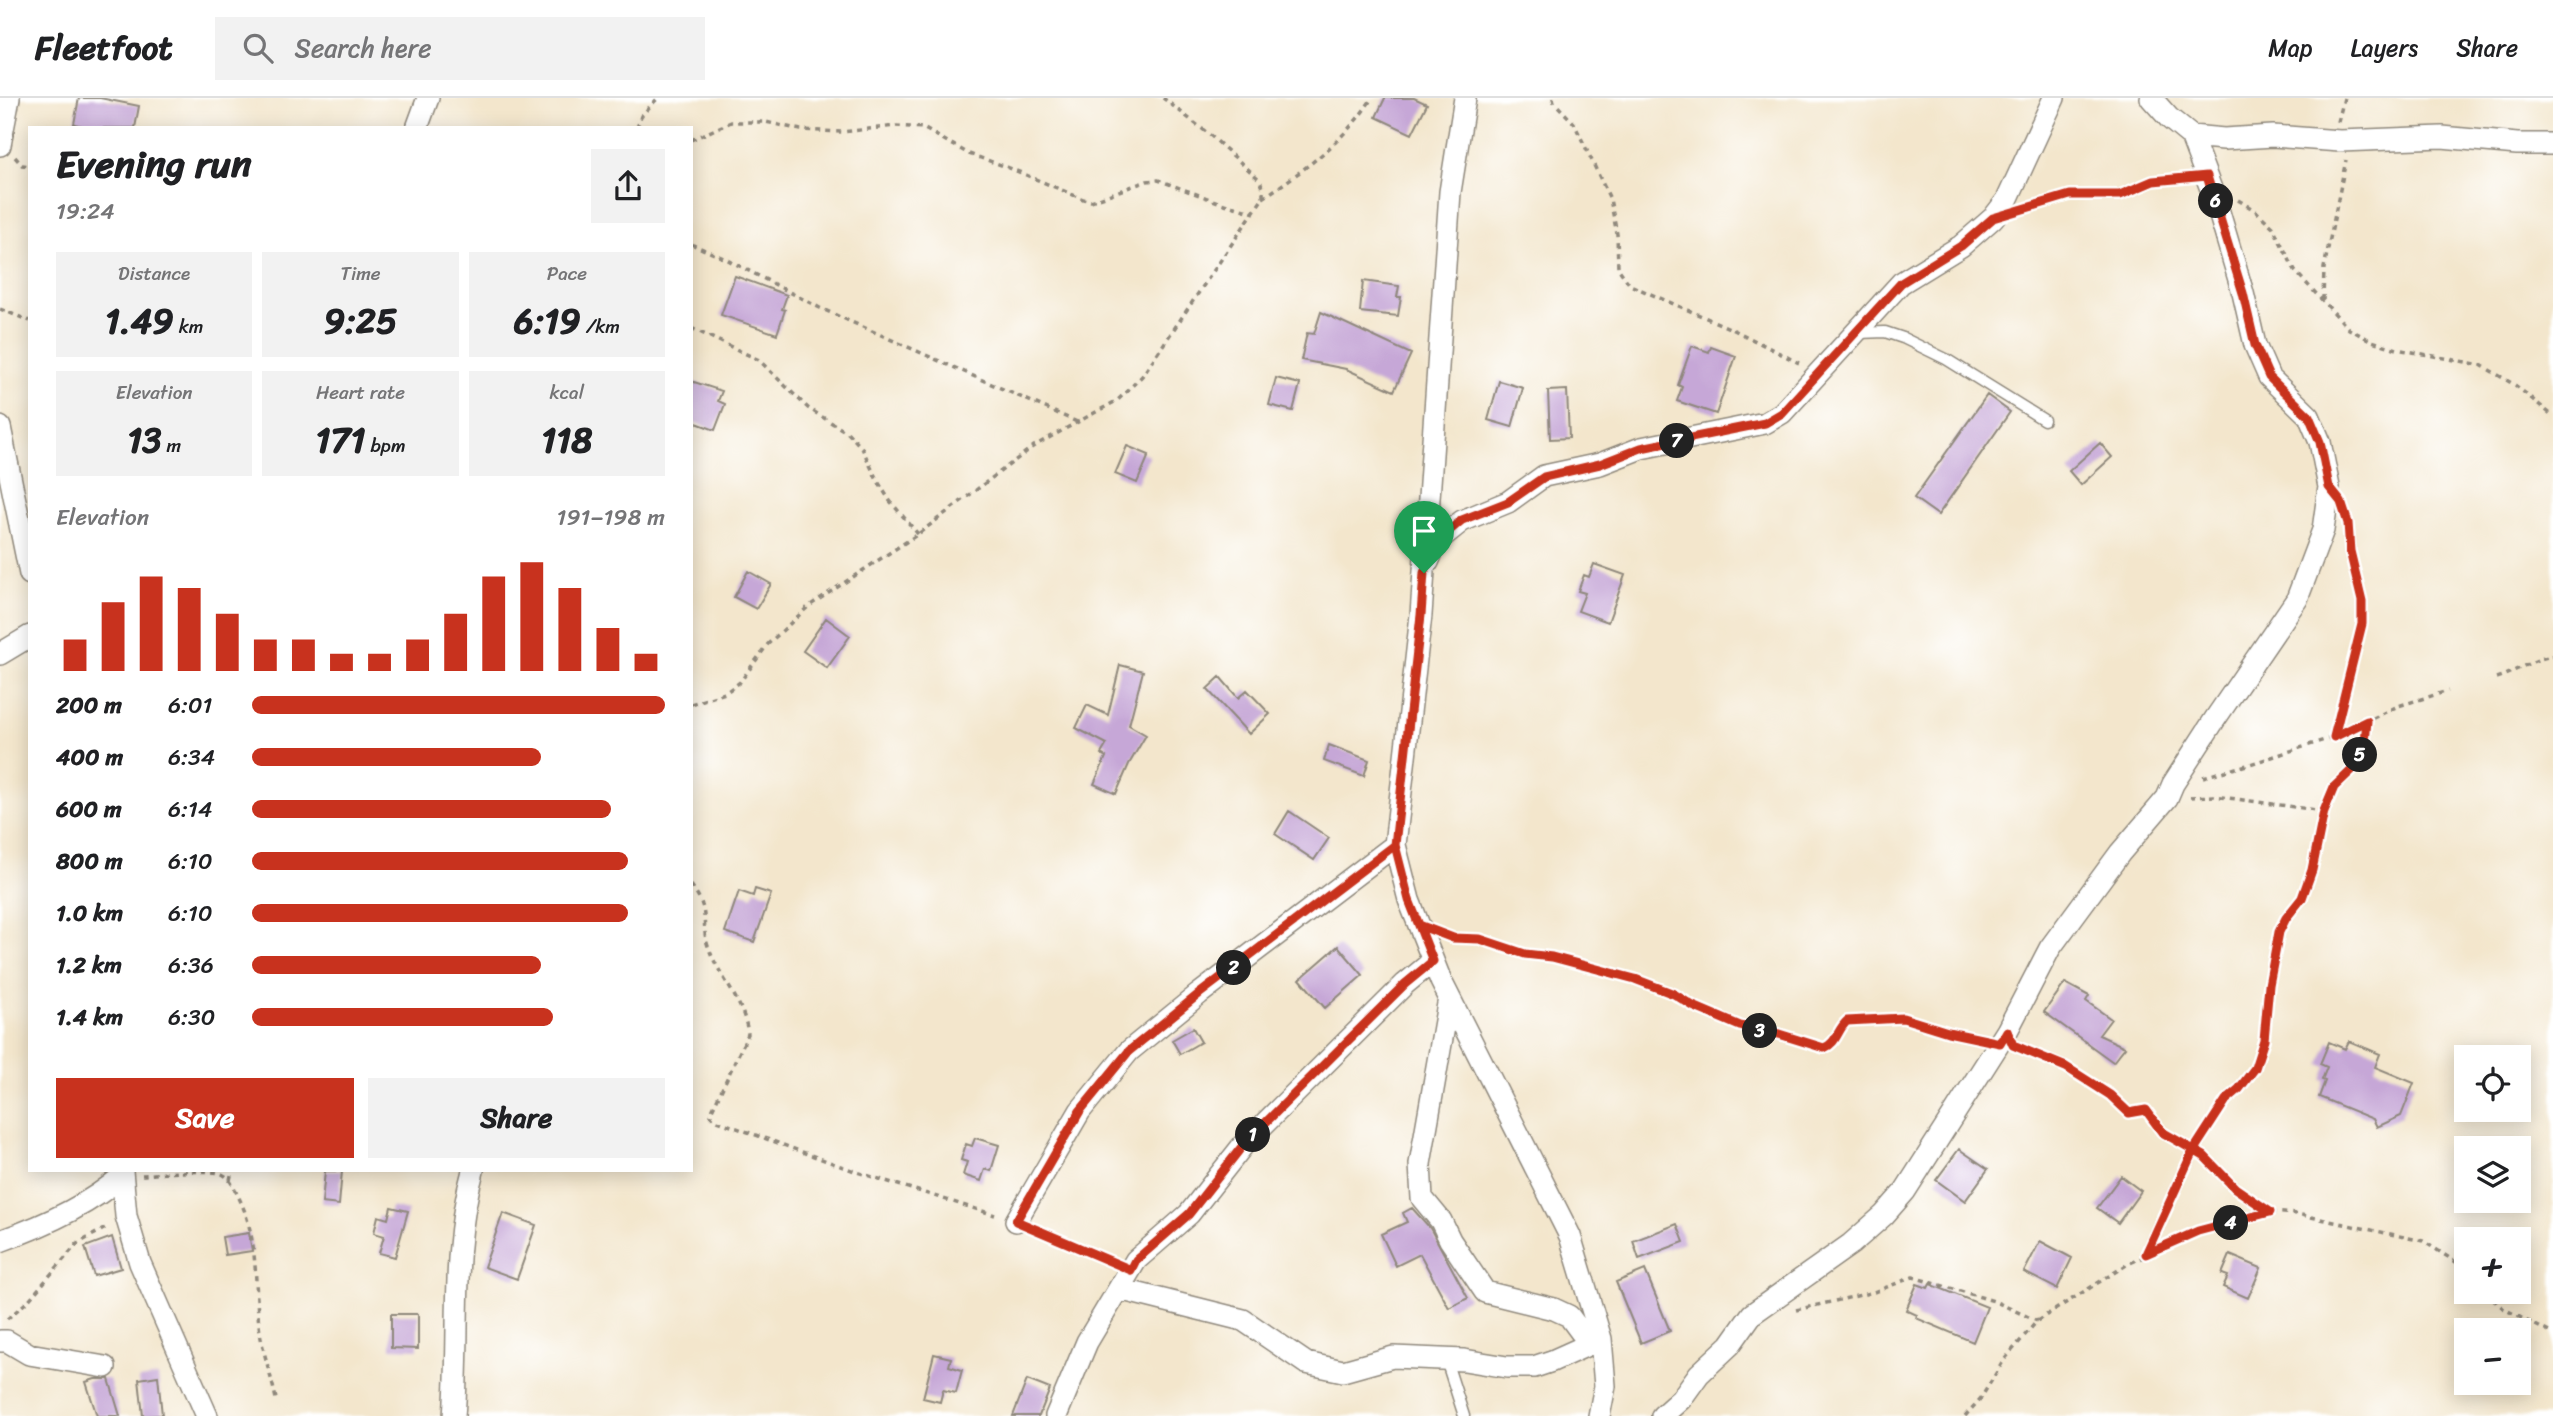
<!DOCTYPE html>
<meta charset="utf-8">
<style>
:root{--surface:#fff;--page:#f2f2f2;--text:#202124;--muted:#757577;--line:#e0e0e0;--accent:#c8321e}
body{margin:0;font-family:Sriracha,sans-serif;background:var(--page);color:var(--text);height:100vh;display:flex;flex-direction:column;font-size:26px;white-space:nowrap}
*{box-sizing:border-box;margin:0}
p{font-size:23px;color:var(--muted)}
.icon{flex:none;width:38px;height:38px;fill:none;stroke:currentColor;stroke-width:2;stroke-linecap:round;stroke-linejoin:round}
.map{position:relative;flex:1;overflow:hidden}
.sheet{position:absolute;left:28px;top:28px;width:665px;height:1046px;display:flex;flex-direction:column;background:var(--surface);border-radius:0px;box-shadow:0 4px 18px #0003}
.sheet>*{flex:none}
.fabs{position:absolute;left:2454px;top:947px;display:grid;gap:14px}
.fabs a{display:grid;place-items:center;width:77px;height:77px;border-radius:0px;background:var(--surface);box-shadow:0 4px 18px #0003;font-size:35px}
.pin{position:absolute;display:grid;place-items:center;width:60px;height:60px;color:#fff;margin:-72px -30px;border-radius:50% 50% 50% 0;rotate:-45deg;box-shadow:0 0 7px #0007}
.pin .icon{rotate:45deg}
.km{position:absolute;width:35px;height:35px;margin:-18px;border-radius:50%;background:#222;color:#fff;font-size:19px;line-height:35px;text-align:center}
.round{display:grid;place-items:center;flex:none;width:74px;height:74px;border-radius:0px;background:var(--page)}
.headline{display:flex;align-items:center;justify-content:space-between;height:119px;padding:0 28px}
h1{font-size:38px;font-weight:700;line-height:52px}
.metrics{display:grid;grid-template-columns:repeat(3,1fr);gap:10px;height:119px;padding:7px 28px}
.metrics div{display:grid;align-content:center;border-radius:0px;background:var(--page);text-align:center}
.metrics b{font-size:35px;font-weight:700}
.metrics small{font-size:19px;font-weight:400}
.metrics p{font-size:19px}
.chart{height:196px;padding:14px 28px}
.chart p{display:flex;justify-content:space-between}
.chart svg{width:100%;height:126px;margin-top:7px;stroke:var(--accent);stroke-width:6}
.action{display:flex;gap:14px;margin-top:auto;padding:14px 28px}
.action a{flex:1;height:80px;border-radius:0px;background:var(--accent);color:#fff;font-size:28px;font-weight:700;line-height:80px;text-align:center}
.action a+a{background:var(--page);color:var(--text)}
ul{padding:0 28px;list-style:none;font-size:23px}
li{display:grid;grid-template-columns:112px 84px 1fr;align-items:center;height:52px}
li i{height:18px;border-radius:9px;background:var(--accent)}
header{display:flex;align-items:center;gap:42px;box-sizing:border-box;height:98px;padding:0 35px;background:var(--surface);border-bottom:2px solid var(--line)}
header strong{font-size:33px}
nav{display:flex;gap:38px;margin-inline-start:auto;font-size:24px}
.search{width:490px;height:63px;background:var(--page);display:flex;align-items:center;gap:18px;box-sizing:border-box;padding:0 24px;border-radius:0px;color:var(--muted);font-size:26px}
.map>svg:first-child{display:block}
.building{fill:#c6a7d7}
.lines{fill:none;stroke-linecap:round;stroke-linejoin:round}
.service-casing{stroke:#8f887c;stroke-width:13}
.minor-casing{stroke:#8f887c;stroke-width:24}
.path{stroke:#8f887c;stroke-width:3.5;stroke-dasharray:5 5;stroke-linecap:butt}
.service{stroke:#fff;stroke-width:10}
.minor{stroke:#fff;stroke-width:21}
.route-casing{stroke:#fff;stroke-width:14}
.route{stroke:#c8321e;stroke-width:9}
</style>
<header>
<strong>Fleetfoot</strong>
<div class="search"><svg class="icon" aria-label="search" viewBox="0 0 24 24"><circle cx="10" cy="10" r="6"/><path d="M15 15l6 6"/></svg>Search here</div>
<nav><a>Map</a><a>Layers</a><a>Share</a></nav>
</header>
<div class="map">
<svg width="2553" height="1318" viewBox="0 0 2553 1318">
<rect width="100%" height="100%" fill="#fff"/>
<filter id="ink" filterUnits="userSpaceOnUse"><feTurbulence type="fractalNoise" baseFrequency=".0143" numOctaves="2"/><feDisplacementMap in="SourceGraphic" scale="14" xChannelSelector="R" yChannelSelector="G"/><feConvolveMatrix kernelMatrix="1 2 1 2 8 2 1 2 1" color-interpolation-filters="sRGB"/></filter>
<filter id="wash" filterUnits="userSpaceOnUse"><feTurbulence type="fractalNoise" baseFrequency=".00686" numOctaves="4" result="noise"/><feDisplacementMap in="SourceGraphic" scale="28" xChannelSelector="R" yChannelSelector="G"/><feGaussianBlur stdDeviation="1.57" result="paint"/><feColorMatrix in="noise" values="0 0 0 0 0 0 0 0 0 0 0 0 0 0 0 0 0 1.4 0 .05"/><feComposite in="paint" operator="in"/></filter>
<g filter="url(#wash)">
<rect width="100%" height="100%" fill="#f3e6cc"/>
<g id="blocks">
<path class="building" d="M79,0h21l39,8 -4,22h-44l-17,-4z
M1385,0h29l13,6 -15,30 -36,-17z
M735,178l52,19 -5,14 3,1 -8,24 -56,-19z
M1363,183l36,5 -2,11h4l-3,19 -38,-4z
M1321,214l90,42 -17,37 -48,-22 -45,-9 6,-27 7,1z
M1692,248l17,6 2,-5 25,9 -20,58 -39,-13 5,-14 -4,-2z
M1276,280l24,6 -7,27 -24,-6z
M691,283l31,10 -4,10 7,3 -10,26 -24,-9z
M1499,283l24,7 -11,39 -24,-7z
M1567,292l2,48 -19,1 -2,-48z
M1987,297l23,17 -72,103 -24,-17z
M2100,345l12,14 -31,28 -12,-14z
M1127,348l22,9 -12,28 -22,-9z
M1594,466l31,11 -17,47 -30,-11 7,-18 -7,-2 6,-16 5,2z
M748,473l23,13 -15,25 -22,-12z
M826,520l24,18 -23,32 -24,-17z
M1120,567l23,6 -14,54 17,10 -17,29 -13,30 -22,-10 12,-27 -5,-3 6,-10 -31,-16 11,-23 21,10z
M1220,579l18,21 9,-8 23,24 -21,20 -42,-45z
M1329,647l40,15 -5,16 -40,-15z
M1289,713l40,27 -15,22 -39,-26z
M755,791l16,5 -17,48 -29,-10 14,-41 14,5z
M1338,848l25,29 -38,33 -25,-29z
M2065,885l24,13 -3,5 25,18 -12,16 26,12 -12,15 -69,-50z
M1193,930l8,14 -21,12 -8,-14z
M2349,943l31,13 -5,13 39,16 -13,33 -24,11 -4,-8 -54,-22 6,-16 -3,-1 5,-13 -7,-3 9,-22 16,7z
M975,1040l24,7 -8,26 -6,-2 -4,12 -18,-6 4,-13 -6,-2 5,-16 6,2z
M1959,1051l29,20 -23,32 -29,-21z
M325,1073h17l-3,34 -17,-2z
M2121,1078l20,15 -23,32 -21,-15z
M391,1109l17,4 -13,46 -16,-4 5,-17 -10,-3 4,-17 10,3z
M1412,1110l18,20 38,70 -19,10 -29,-54 -24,12 -15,-32 26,-12 -4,-9z
M503,1115l33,12 -19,54 -33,-12z
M1677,1126l7,18 -45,17 -6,-18z
M249,1135l3,18 -27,4 -3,-18z
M112,1139l9,31 -27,8 -9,-29z
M2040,1143l32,17 -15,31 -33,-17z
M2230,1157l31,13 -13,30 -25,-11 5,-11 -6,-2z
M1645,1172l25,61 -29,12 -25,-61z
M1917,1186l11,4 2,-4 57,23 -14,35 -57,-24 1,-3 -11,-5z
M391,1216h27v35l-27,-1z
M934,1256l17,4 -2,8 13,4 -6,23 -13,-3 -3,12 -17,-4z
M158,1278l4,39 -19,1 -4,-37z
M95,1281h14l11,37h-23l-11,-34z
M1027,1282l23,9 -11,27h-26z"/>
</g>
</g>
<g filter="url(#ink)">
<use href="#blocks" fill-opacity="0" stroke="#8f887c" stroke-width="2"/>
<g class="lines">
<g class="service-casing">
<path id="service" d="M1859,235l26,-1 18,6 43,21 98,61
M1446,1262l18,56"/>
</g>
<g class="minor-casing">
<path id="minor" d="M1465,0l-15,94 -29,423 -26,230 14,55 32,81 129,255 31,103 4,47 -6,30
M2151,0l18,20 22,18 33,3 49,-3 67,5 102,-4 75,7h36
M417,30l11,-30
M0,47l9,-47
M0,329l30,147
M1428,464l9,-21 25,-20 46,-19 36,-26 56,-12 41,-16 124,-25 17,-10 119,-130 60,-37 32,-28 14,-18 47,-102
M0,556l30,-18
M1449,900l-29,166 2,34 19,23 9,19 35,52 69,17 15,7 20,27
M122,1073l4,45 14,47 67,153
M1016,1123l64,-110 49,-60 70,-57 196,-149
M0,1143c43,-15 88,-35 122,-65
M1119,1191l124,31 63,43 37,8 50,-14 71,3 43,7h27l18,-6 49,-22
M0,1243h7l22,13 76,13
M454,1318c7,-83 -4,-163 19,-245
M1056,1318l31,-74 49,-82 53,-46 55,-70 161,-160 28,-23
M1662,1318l19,-17 18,-25 31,-29 22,-31 99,-70 33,-29 21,-24 102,-160 43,-83 70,-95 47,-55 6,-14 42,-65 82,-120 26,-69 6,-43 -9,-45 -11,-26 -40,-39 -14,-32 -12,-52 -27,-91 -25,-66"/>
</g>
<path class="path" d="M1553,0l1,4 20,21 36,76 7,35 1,34 12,17 104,45 65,33
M2338,24l6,-24
M637,30l4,-12 17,-18
M691,42l40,-18h35l35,8 41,2 54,-6 27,2 46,26 38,13 76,32 8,2 56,-20 11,-1 63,23 34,10
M15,59l7,8 8,1
M1263,100c41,-28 83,-58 109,-100
M2238,102l18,11 17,16 22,44 54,58 23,12 25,8 84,16 34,20 38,31
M2028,109l42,-12h50l33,-14 31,-4
M691,146l37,16 92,48 257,114
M2323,202l1,-32 22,-108
M0,211l30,12
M691,230l68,32 49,48 40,25 14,15 15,32 13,21 28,33
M2496,580c20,-6 36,-19 57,-22
M691,606l34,-11 15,-11 28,-38 41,-38 109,-72 116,-88 84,-46 24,-24 121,-178v-11l-4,-8 -49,-44 -47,-37
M2334,639l28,-113v-23l-12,-50 -3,-32
M2203,679l44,-12 87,-28 64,-31 50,-15
M2190,699l24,-1 110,15
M691,787c4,6 9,13 11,20 4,12 1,26 5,38 10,33 37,56 41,91l-36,76 -1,6 4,4 142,52 138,43
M1445,837l8,3 28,1 44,15 27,3 83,22 39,15 19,12 47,20 39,8 34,13 11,1 6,-2 5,-5 5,-14 7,-6 56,-3 45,14 29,6
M2020,951l46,18 44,28 19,18 17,-3 16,22 42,24 31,32 34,23
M142,1077c17,-1 66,-7 80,-1 7,3 10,10 13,16 24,43 19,88 24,135 3,25 12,50 17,74
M230,1082l2,-9
M1035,1132l77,33
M2146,1156l47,-103 33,-51 13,-11 16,-21 9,-29 5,-54 10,-53 6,-14 17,-20 10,-28 12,-59 10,-24 20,-19 11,-26 2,-21
M2486,1194l18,17 49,25
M1796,1212l78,-18 39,-15 81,24 43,20
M7,1221l21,-18 49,-57 32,-18
M1965,1318l16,-18 23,-38 33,-39 91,-57 70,-32 72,-20 27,2 126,27 36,23 7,7"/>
<use href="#service" class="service"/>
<use href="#minor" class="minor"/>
</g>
</g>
<g class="lines" filter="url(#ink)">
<g class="route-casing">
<path id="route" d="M1424,475l-3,42 -26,230 14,55 24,61 -28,23 -161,160 -55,70 -53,46 -5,10 -115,-49 64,-110 49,-60 70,-57 196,-149 14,55 10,25 34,13 27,1 45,15 27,3 83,22 39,15 19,12 47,20 39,8 45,14c13,-5 13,-18 23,-27l56,-3 45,14 52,11 7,-12 6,14 53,22 44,28 19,18 17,-3 16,22 42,24 31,32 35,24 -72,19 -52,23 47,-103 33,-51 13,-11 16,-21 9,-28 5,-55 10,-53 7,-14 16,-20 10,-28 12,-59 10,-24 20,-19 11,-26 2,-21 -33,16 28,-113v-23l-12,-50 -2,-28 -7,-21 -12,-15 -9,-45 -11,-26 -40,-39 -14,-32 -12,-52 -36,-117 -54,5 -33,14h-50l-77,23 -32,28 -60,37 -119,130 -17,10 -124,25 -41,16 -56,13 -36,25 -46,18 -25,21 -13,32"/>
</g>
<use href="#route" class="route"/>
</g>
</svg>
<div class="fabs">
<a><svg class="icon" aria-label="locate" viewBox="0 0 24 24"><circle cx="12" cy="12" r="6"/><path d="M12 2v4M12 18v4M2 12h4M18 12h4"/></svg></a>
<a><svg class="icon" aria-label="layers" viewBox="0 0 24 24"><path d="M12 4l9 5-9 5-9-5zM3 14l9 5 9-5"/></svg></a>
<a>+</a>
<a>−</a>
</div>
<div class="pin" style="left:1424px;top:475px;background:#1e9e55"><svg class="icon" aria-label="arrive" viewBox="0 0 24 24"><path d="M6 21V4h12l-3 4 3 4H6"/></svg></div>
<b class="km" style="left:1253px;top:1037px">1</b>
<b class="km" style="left:1234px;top:870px">2</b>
<b class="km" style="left:1760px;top:933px">3</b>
<b class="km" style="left:2231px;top:1125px">4</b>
<b class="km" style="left:2360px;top:657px">5</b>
<b class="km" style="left:2216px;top:103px">6</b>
<b class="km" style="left:1677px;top:343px">7</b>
<section class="sheet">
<div class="headline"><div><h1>Evening run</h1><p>19:24</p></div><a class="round"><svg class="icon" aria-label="share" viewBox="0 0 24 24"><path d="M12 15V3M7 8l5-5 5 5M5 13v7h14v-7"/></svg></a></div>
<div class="metrics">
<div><p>Distance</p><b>1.49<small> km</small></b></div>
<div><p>Time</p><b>9:25</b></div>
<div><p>Pace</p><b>6:19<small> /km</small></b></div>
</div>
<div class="metrics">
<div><p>Elevation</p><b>13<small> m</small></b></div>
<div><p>Heart rate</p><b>171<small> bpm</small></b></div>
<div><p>kcal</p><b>118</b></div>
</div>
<div class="chart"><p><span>Elevation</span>191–198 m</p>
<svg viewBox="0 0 160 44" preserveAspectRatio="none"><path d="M5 44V33M15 44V20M25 44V11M35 44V15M45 44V24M55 44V33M65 44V33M75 44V38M85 44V38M95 44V33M105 44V24M115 44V11M125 44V6M135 44V15M145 44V29M155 44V38"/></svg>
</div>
<ul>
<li><b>200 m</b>6:01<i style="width:100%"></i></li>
<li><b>400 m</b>6:34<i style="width:70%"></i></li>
<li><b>600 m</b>6:14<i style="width:87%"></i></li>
<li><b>800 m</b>6:10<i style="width:91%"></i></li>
<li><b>1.0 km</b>6:10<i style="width:91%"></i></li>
<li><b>1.2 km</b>6:36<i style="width:70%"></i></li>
<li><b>1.4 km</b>6:30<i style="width:73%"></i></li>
</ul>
<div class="action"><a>Save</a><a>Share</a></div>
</section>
</div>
